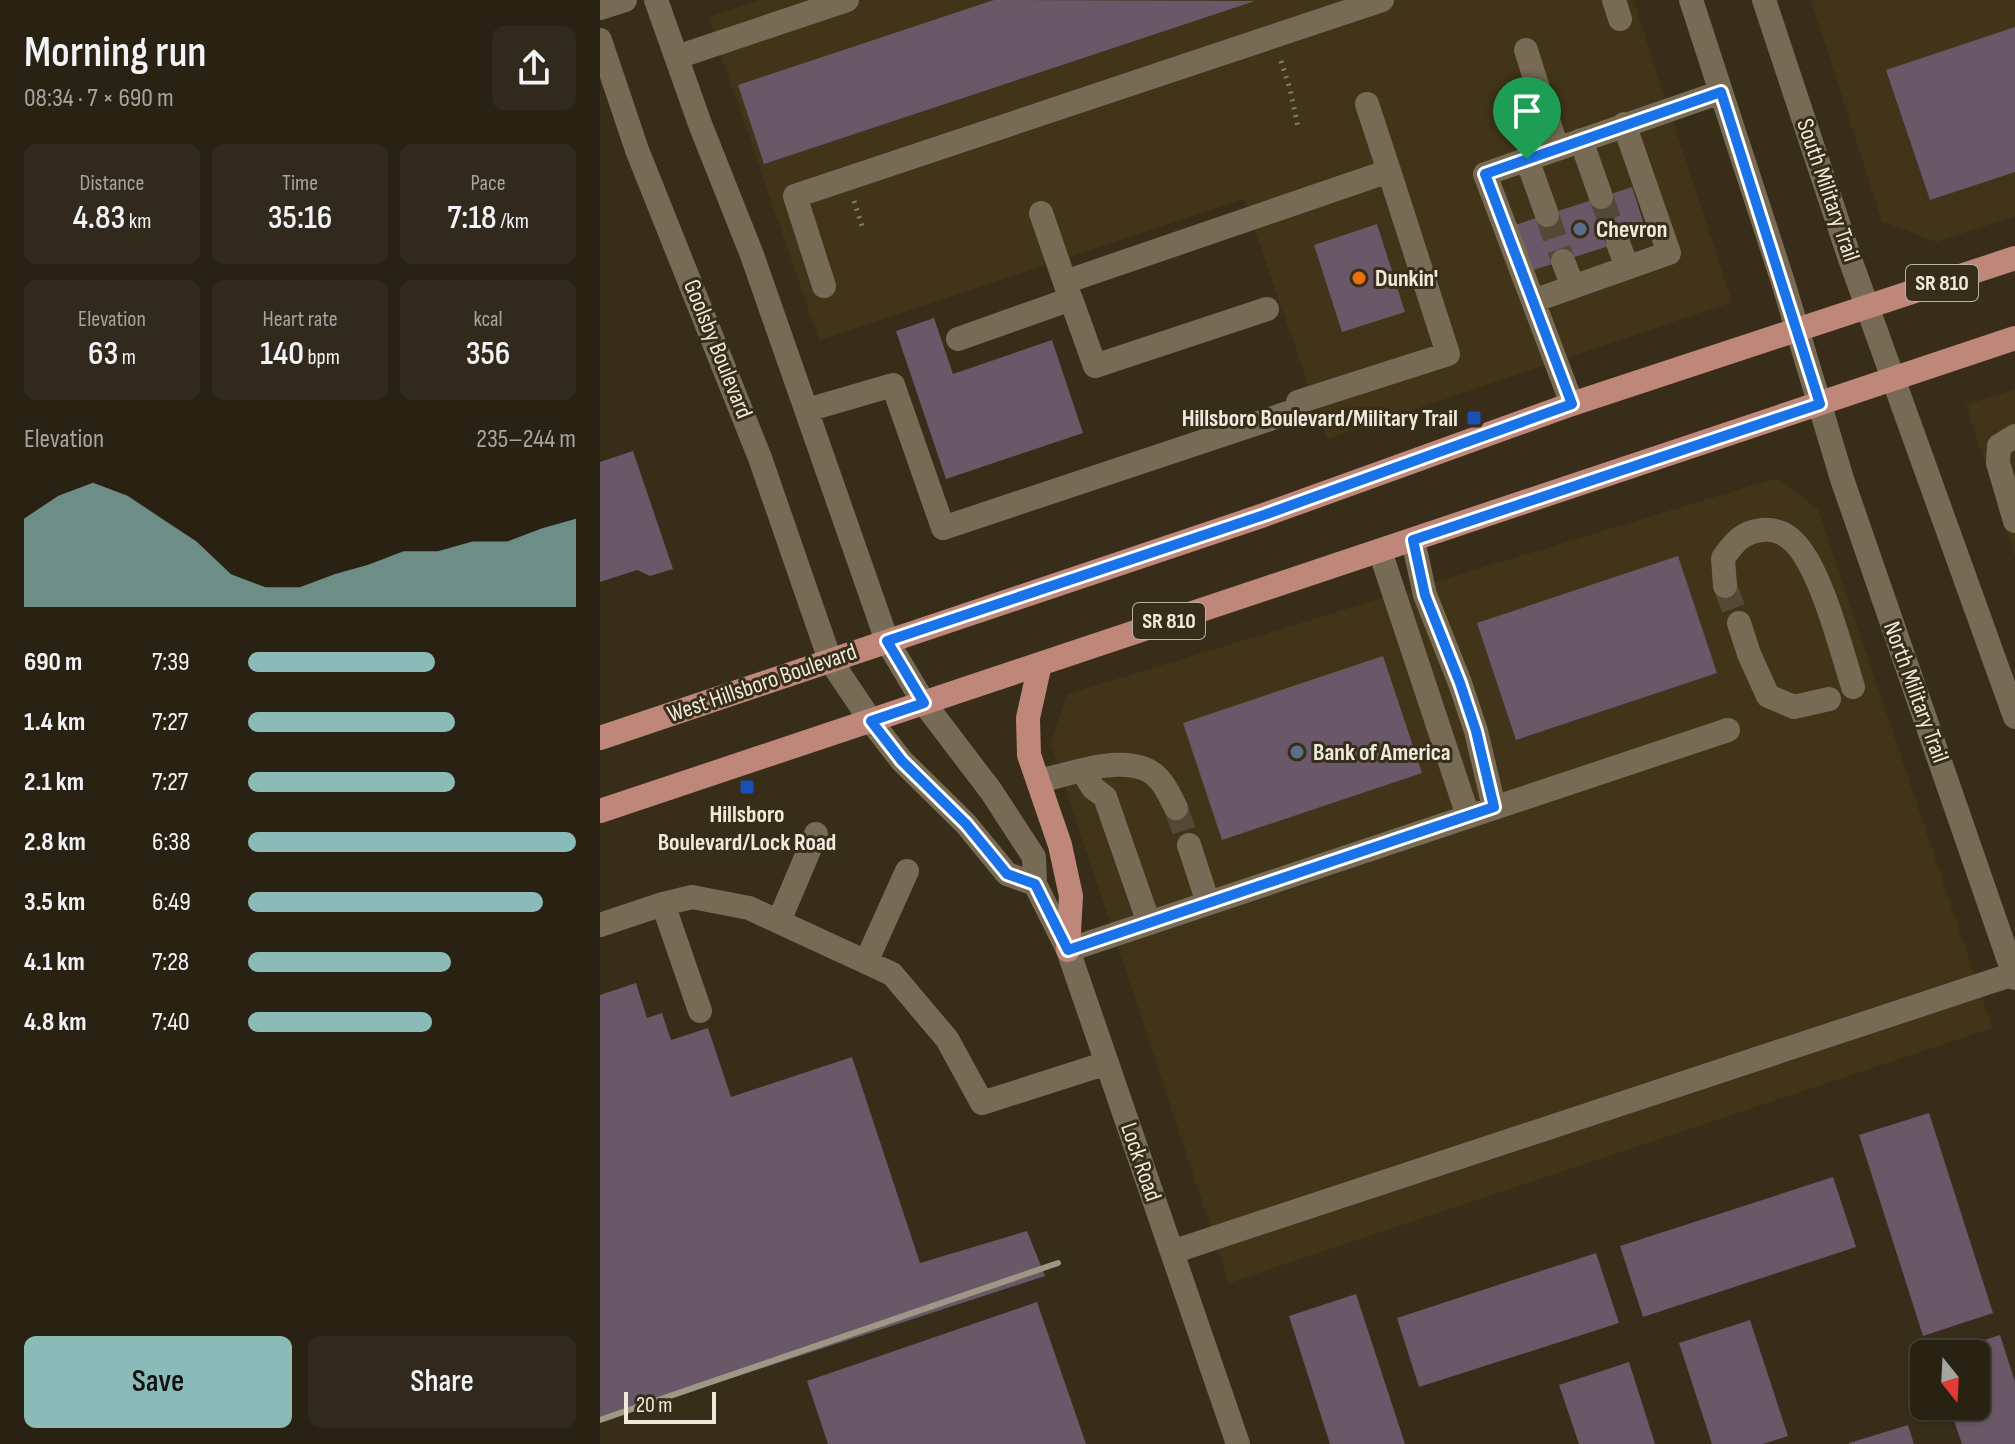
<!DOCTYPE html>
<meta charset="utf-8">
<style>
:root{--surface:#292213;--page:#312a1c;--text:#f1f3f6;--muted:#a5a4a0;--line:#453f33;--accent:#8bbbb9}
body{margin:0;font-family:"Sofia Sans Condensed",sans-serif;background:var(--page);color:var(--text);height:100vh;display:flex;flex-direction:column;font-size:30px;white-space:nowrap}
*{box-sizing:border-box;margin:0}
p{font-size:26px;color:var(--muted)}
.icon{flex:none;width:44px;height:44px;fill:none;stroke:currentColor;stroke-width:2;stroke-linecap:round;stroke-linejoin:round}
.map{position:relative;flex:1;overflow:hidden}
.drawer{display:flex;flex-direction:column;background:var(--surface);width:600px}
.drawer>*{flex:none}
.needle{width:52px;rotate:162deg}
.controls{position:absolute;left:1310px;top:1340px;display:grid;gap:16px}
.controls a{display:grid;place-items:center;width:80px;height:80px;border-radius:12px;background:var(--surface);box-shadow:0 2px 6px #0004,0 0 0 2px var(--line);font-size:40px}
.scale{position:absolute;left:24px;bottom:20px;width:92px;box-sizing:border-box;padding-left:8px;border:4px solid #f0eadd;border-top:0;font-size:22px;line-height:28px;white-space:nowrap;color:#f0eadd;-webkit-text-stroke:6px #372d19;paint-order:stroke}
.pin{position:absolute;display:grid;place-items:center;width:68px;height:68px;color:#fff;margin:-82px -34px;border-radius:50% 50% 50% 0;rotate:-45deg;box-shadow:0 0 8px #0007}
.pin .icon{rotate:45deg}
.round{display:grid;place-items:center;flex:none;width:84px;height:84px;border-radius:12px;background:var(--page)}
.summary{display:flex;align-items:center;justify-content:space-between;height:136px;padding:0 24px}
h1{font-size:44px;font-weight:600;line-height:60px}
.metrics{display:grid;grid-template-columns:repeat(3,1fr);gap:12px;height:136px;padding:8px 24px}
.metrics div{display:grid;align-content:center;border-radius:12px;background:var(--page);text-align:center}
.metrics b{font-size:34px;font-weight:600}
.metrics small{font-size:22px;font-weight:400}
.metrics p{font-size:22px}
.chart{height:224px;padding:16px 24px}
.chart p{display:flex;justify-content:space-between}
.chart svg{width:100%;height:144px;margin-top:8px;fill:var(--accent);opacity:.7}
.button{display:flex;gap:16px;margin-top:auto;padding:16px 24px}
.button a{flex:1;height:92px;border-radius:12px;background:var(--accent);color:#111;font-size:32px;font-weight:600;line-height:92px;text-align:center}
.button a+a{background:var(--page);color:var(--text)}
ul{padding:0 24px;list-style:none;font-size:26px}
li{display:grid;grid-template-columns:128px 96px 1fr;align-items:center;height:60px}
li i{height:20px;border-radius:10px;background:var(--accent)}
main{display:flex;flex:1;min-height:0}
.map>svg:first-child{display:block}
.built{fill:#413418}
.building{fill:#6a5767}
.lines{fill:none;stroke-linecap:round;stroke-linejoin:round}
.minor-tunnel{stroke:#534936;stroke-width:24;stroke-dasharray:24 12;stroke-linecap:butt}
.path{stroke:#827a68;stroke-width:5;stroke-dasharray:2 6;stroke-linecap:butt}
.minor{stroke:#776b55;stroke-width:24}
.major{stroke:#bf8779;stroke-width:24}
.rail{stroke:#9e9786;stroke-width:6}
.route-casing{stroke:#fff;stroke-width:16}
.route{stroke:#1a73e8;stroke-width:10}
.service-dot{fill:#5c6f8a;stroke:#372d19;stroke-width:3}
.food-dot{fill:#e8710a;stroke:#372d19;stroke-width:3}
.transit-dot{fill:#1a4fb4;stroke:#372d19;stroke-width:3}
.labels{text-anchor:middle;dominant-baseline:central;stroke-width:6;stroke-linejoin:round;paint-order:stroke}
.shield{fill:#372d19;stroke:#b8b1a2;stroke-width:2}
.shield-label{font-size:22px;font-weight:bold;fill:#f0eadd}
.street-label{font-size:24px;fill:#f0eadd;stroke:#372d19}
.poi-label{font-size:24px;font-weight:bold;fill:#f0eadd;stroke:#372d19;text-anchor:start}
</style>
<main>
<section class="drawer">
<div class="summary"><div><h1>Morning run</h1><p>08:34 · 7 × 690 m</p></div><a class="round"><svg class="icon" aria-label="share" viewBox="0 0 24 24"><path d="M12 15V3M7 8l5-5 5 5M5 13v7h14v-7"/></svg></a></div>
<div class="metrics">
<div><p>Distance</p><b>4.83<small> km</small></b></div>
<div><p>Time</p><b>35:16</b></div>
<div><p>Pace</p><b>7:18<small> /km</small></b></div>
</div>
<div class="metrics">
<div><p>Elevation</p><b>63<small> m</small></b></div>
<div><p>Heart rate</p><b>140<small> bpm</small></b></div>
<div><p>kcal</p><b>356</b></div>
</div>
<div class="chart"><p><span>Elevation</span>235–244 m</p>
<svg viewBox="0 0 160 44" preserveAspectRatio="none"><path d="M0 44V17L10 10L20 6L30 10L40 17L50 24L60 34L70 38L80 38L90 34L100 31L110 27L120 27L130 24L140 24L150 20L160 17V44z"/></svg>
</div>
<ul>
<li><b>690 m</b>7:39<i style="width:57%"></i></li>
<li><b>1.4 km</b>7:27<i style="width:63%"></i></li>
<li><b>2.1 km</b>7:27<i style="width:63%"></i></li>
<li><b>2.8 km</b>6:38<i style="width:100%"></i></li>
<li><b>3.5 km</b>6:49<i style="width:90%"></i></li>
<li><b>4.1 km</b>7:28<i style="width:62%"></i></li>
<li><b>4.8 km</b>7:40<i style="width:56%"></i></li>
</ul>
<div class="button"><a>Save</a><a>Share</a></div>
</section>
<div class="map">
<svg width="1415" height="1444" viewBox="0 0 1415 1444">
<rect width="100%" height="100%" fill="#372d19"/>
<path class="built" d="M159,0h874l99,302 -405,137 -83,-240 -425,141 -111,-323z
M1211,0h204v216l-79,26 -54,-21z
M1415,389v167l-49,-151z
M1177,478l41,31 174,519 -763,255 -178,-539 16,-50z"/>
<path class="building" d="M394,0l261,1 -491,163 -26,-79z
M1415,27v145l-85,28 -44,-130z
M1032,187l15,47 -117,37 -15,-46z
M777,224l28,88 -63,20 -28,-87z
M334,318l19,56 99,-34 31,93 -137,46 -50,-148z
M33,451l40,118 -23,7 -13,-6 -37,12v-120z
M1078,556l39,117 -201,67 -39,-117z
M783,656l39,117 -200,67 -39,-117z
M36,983l11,35 15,-5 9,27 37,-12 23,69 121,-40 68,206 107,-32 18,45 -445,145v-426z
M1329,1113l64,200 -70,23 -64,-201z
M1233,1177l23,70 -213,70 -23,-71z
M996,1253l23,70 -200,64 -22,-69z
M756,1294l49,150h-75l-41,-128z
M437,1302l49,142h-258l-21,-63z
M1150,1320l38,116 -25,8h-51l-33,-101z
M1400,1335l15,47v62h-53l-13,-38h27v-52l-32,-1z
M1029,1362l26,82h-76l-20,-59z
M1308,1425l6,19h-65v-1z"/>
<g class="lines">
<path class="minor-tunnel" d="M1001,197l17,46
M947,215l16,46
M1125,586l14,37
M576,808l13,37"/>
<path class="path" d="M681,61l9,28 8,38
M254,201l8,25"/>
<path class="minor" d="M56,0l44,124 52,131 135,386 37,62 67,88 43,66 1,27 33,66 170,494
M1014,0l6,19
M1091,0l92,282 59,197 173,499
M1164,0l86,259 165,458
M0,8l25,-8
M0,40l37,110 123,308 70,202 41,61 31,40 64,63 41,50 28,10
M926,50l31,98
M77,57l170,-57
M767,104l22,67
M981,140l20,57
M927,159l20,56
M441,213l29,84
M1018,243l9,24
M963,261l10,26
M465,282l324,-111 59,183 -150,48
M224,286l-29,-90 587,-196
M933,301l136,-48 -45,-129
M358,339l113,-40 24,67 172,-57
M972,404l-87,-230 236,-82
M207,410l86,-25 50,143 357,-119
M1415,436l-16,10 -1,17 17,58
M813,540l12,55 35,88 16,48 18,76
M780,551l88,265
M1125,586l-2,-28c11,-15 19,-26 39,-28 12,-1 24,3 33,13 26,27 46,106 58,144
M1139,623l10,31 19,42 26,11 35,-8
M483,772l10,16 12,9 44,126
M439,781c32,-7 74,-24 106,-12 16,6 24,25 31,39
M589,845l19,58
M179,921l37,-87
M0,925l63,-21
M468,950l660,-220
M266,962l41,-91
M100,1011l-37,-107 29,-7 57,11 143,66 55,65 35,64 125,-40
M572,1252l842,-278"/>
<path class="major" d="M440,664l-12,54 1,37 31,90 11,51 -3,54
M0,738l664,-223 308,-111 443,-146
M0,811l1415,-473"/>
<path class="rail" d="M0,1420l458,-157"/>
</g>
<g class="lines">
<g class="route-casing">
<path id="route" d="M1121,92l99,312 -407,136 12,55 35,88 16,48 18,76 -426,143 -33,-66 -28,-10 -41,-50 -64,-63 -31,-40 53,-18 -37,-62 377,-126 308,-111 -87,-230z"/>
</g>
<use href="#route" class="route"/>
</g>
<g class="service-dot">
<circle cx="980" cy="229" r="8"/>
<circle cx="697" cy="752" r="8"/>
</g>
<circle class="food-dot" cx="759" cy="278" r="8"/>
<g class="transit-dot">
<rect x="866" y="410" width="16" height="16" rx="4"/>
<rect x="139" y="779" width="16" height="16" rx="4"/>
</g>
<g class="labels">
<g class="shield">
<rect x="1306" y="265" width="72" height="36" rx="6"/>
<rect x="533" y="603" width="72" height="36" rx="6"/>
</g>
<g class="shield-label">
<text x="1342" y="283">SR 810</text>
<text x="569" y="621">SR 810</text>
</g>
<g class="street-label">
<text transform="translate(1228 190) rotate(71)">South Military Trail</text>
<text transform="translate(118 349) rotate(68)">Goolsby Boulevard</text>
<text transform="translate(162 683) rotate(-19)">West Hillsboro Boulevard</text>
<text transform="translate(1316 692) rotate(70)">North Military Trail</text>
<text transform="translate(541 1162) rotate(71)">Lock Road</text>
</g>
<g class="poi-label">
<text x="996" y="229">Chevron</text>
<text x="775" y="278">Dunkin'</text>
<text x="858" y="418" text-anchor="end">Hillsboro Boulevard/Military Trail</text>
<text x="713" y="752">Bank of America</text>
<text x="147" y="814" text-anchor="middle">Hillsboro<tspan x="147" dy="28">Boulevard/Lock Road</tspan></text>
</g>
</g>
</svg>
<div class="controls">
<a><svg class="needle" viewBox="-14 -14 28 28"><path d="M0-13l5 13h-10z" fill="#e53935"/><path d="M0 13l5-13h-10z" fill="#a5a4a0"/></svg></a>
</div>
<div class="scale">20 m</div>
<div class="pin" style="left:927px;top:159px;background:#1e9e55"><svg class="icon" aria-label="arrive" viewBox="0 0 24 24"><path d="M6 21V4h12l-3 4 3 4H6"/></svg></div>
</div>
</main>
